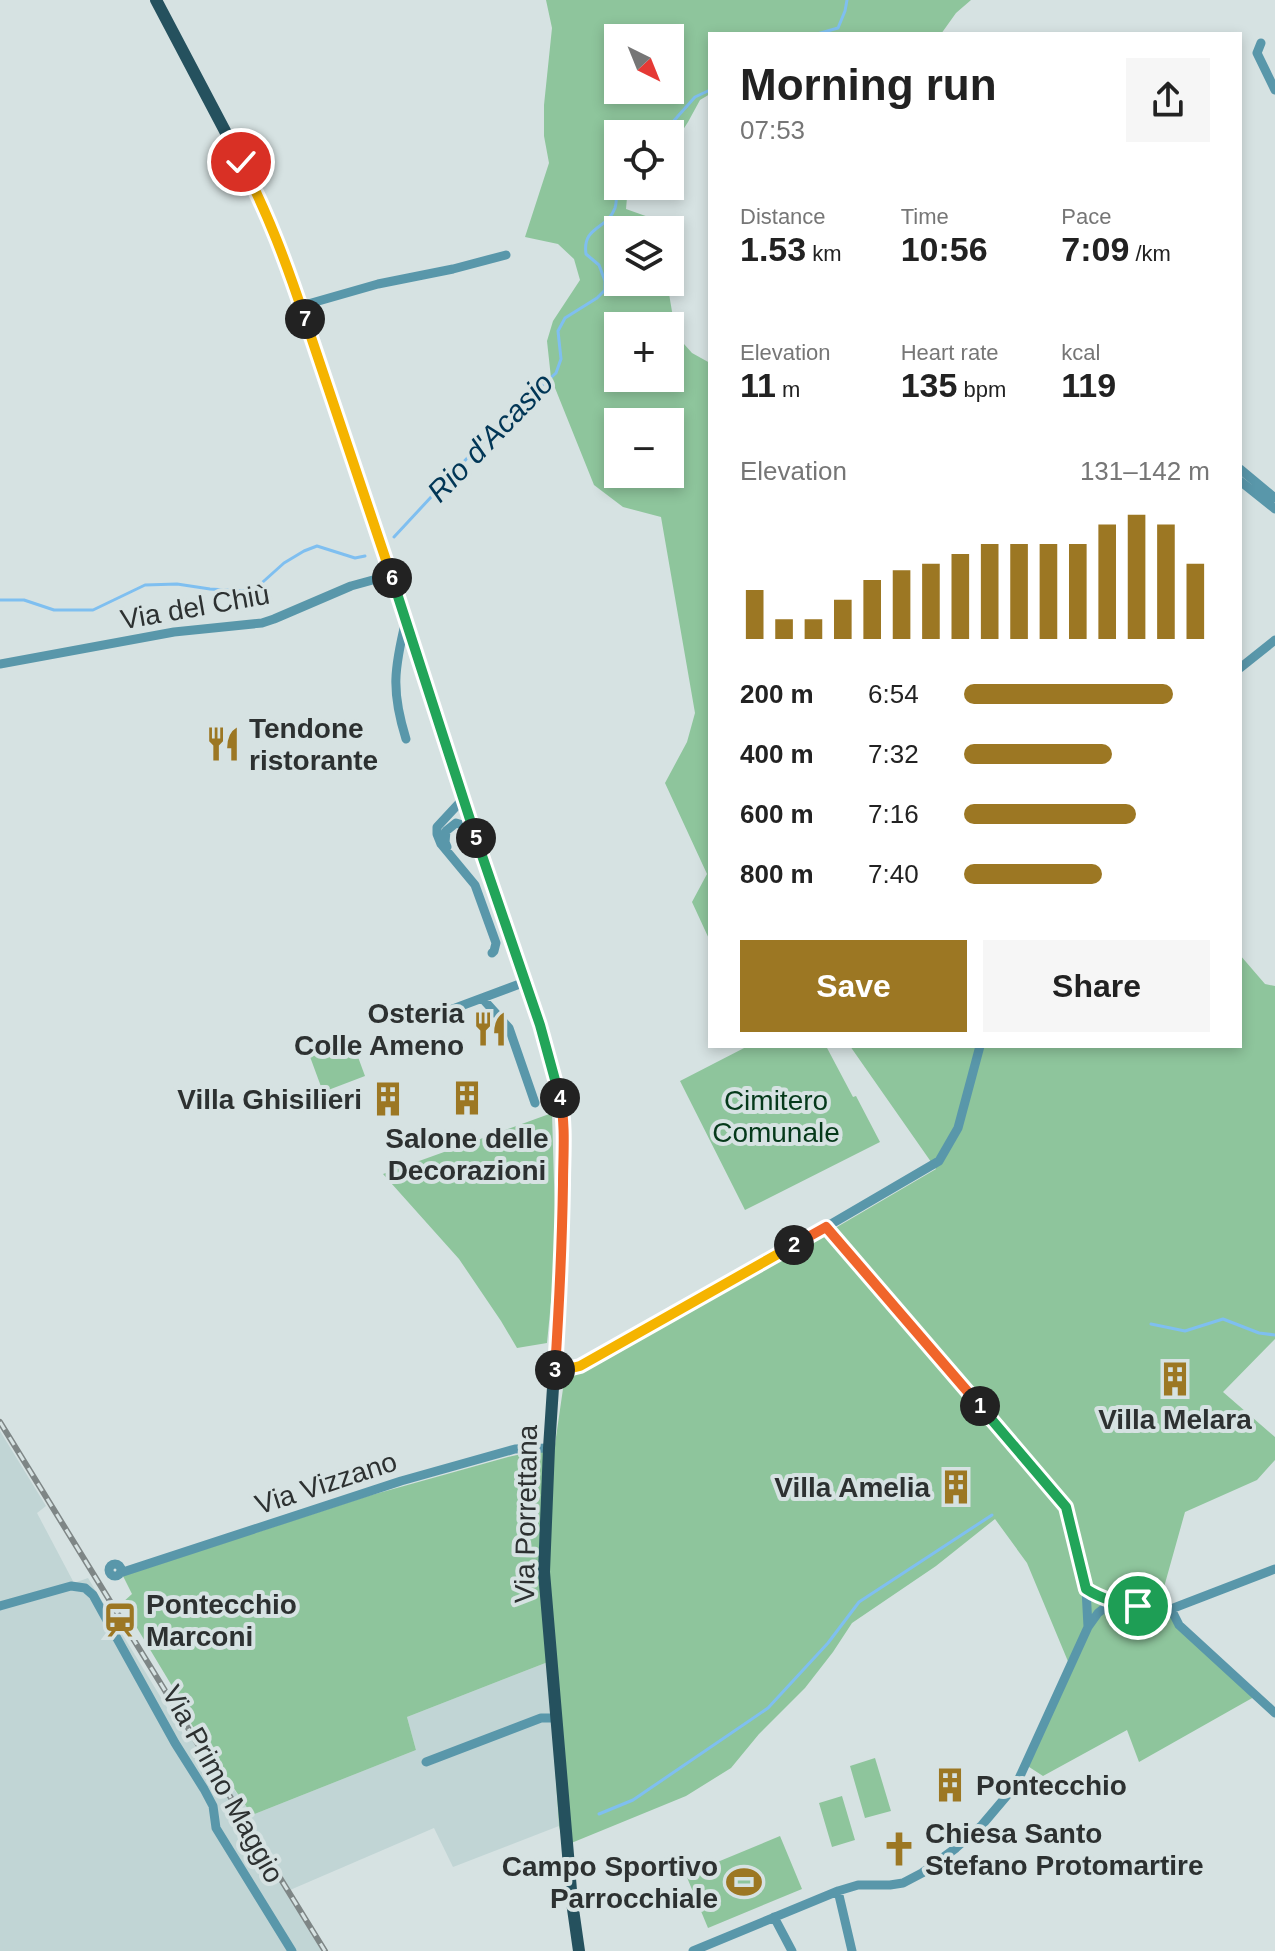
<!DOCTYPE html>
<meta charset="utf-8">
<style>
:root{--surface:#fff;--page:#f6f6f6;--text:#222;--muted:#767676;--accent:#9c7723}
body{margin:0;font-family:Helvetica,sans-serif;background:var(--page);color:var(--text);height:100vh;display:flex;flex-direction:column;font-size:30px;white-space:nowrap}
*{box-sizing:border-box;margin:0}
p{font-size:26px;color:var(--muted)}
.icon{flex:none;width:44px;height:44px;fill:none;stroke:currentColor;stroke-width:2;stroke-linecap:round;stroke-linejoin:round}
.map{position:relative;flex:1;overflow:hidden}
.sheet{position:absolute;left:708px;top:32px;width:534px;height:1016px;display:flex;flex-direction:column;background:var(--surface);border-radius:0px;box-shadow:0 4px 12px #0003}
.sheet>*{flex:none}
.needle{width:52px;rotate:137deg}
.fabs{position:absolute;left:604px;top:24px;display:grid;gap:16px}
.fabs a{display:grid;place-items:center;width:80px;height:80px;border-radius:0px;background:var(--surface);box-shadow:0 4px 12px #0003;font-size:40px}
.pin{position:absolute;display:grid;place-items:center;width:68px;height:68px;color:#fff;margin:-34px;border:4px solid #fff;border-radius:50%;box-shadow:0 2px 8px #0007}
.km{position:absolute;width:40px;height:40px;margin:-20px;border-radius:50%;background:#222;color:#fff;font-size:22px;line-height:40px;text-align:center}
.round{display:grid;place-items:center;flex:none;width:84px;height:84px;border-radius:0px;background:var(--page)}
.overview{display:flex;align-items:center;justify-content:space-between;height:136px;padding:0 32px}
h1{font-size:44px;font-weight:700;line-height:60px}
.stats{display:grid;grid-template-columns:repeat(3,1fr);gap:12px;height:136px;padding:8px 32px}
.stats div{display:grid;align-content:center}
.stats b{font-size:34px;font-weight:700}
.stats small{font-size:22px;font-weight:400}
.stats p{font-size:22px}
.chart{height:224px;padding:16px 32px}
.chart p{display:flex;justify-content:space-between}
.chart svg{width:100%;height:144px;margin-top:8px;stroke:var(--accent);stroke-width:6}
.cta{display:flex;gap:16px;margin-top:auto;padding:16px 32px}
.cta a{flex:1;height:92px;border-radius:0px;background:var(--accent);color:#fff;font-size:32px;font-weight:700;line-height:92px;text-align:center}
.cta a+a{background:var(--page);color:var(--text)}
ul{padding:0 32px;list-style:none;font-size:26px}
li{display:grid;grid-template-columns:128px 96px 1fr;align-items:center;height:60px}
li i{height:20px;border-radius:10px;background:var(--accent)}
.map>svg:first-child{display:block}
.built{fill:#c1d5d5}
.green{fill:#8ec59c;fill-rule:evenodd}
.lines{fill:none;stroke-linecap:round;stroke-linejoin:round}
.stream{stroke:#7fbff0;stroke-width:3}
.minor{stroke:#5997aa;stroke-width:9}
.major{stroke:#25515e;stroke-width:12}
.rail-casing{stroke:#7e8686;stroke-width:6}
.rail{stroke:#d6e2e2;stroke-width:3;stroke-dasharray:9;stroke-linecap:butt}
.split-1-casing{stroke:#fff;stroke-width:16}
.split-2-casing{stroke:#fff;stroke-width:16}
.split-3-casing{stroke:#fff;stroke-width:16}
.split-4-casing{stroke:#fff;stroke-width:16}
.split-5-casing{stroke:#fff;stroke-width:16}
.split-6-casing{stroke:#fff;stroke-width:16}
.split-7-casing{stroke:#fff;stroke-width:16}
.split-8-casing{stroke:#fff;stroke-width:16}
.split-1{stroke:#22a559;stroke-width:10}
.split-2{stroke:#f0652b;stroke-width:10}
.split-3{stroke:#f5b400;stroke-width:10}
.split-4{stroke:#f0652b;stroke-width:10}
.split-5{stroke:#22a559;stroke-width:10}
.split-6{stroke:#22a559;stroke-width:10}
.split-7{stroke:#f5b400;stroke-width:10}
.split-8{stroke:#f5b400;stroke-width:10}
.labels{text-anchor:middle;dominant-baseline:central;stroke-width:8;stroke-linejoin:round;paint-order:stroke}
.street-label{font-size:28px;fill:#2d3131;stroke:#d6e2e2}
.poi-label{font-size:28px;font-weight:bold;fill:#2d3131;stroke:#d6e2e2;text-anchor:start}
.park-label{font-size:28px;fill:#05391a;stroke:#d6e2e2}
.water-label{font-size:30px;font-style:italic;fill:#013656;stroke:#d6e2e2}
</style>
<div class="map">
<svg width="1275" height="1951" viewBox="0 0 1275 1951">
<rect width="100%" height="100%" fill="#d6e2e2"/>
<path class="built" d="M0,1431l46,75 -9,7 37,70 14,-5 97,159 9,-4 58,82 164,-65 -9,-33 141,-55 11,164 -106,41 -19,-39 -144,62 38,61h-328z"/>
<path class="green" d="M546,0h425l-15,13 -15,21h-231v60l-10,6 -12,22 -18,28v-16h-52v52h10l-2,23 56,20 -12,26v-25h-52v52h49l9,53 16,18 18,10v578l-18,-39 15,-28 -42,-91 22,-41 8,-29 -34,-196 -38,-10 -29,-22 -43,-107 -4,-37 6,-20 27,-41 -6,-21 -16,-15 -33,-7 24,-74 -5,-27v-31l8,-77zM670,38v52h-52v-52zM618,326h52v52h-52zM618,422h52v52h-52z
M1240,955l25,29 10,2v353l-52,53 52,45v23l-18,20 -72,32 -26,93 95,92 -115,65 -12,-32 -84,46 -17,-11 46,-94 -45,-108 -32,-44 -59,47 -84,57 -19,29 -28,36 -46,46 -28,34 -45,28 -122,50 -5,-20 -11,-164 -141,55 9,33 -164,65 -56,-83 -22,-38 1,-3 -53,-88 10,-9 -9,-18 245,-80 140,-39 18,-4 28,-2 11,-76 201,-111 59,-30 111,-65 -86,-123h390z
M351,1038l14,38 -42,16 -14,-38z
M748,1046h78l27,51 3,-1 24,46 -135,68 -65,-129z
M552,1113l4,138 -9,92 -30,5 -16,-27 -42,-62 -76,-85z
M875,1758l16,53 -26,7 -15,-52z
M842,1796l13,44 -23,7 -13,-44z
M780,1836l22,53 -94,39 -22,-53z"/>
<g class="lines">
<path class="stream" d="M817,34l21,-6 7,-17 2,-11
M662,134l33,-37 15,-7
M394,537l77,-83 52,-51 33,-30 5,-14 -3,-28 7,-13 32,-20 8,-8v-9l-6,-16 -13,-11c-4,-28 21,-24 29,-46 3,-10 1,-22 0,-32l3,-3
M0,600h24l30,10h39l52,-25 32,-1 33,5 33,2 12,-2 29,-26 20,-12 13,-5 38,12 10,-2
M1151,1324l34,7 38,-12 36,14 16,2
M599,1814l34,-14 135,-92 60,-65 31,-41 133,-87"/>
<path class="minor" d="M1261,43l-4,10 18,37
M301,306l77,-22 75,-15 53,-14
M1240,469l35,29
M1240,481l35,28
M406,620c-12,49 -15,71 0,119
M0,664l174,-32 88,-9 12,-4 77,-33 40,-11
M1240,668l35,-28
M463,799l-26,28v7l4,10 34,41 21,58 -2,8 -2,2
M447,847l-2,-5 1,-11 10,-8 17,5
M482,998l27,30 26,75
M442,1013l83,-31
M826,1227l240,280 20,82
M555,1372l25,-6 246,-139 113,-66 19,-33 22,-82
M109 1570a6 6 0 1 1 12 0a6 6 0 1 1-12 0Z
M120,1573l281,-92 114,-32 34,-1
M0,1606l71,-20 14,2 8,7 82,148 29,46 9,17 3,22 76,123
M1171,1609l8,16 96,88
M1088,1627l-2,-38 11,7 15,6 59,7 104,-40
M426,1762l115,-44h14
M838,1891l14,60
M774,1917l18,34
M693,1951l145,-60 20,-6h32l13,-2 19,-10 34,-25 26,-23 34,-40 72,-158 10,-14 14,-11"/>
<path class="major" d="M156,0l99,188 31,73 105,314 72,224 77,226 23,87 -1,140 -13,196 -5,124 28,330 7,49"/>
<g class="rail-casing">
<path id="rail" d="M0,1422l325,529"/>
</g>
<use href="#rail" class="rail"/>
</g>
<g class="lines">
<g class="split-1-casing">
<path id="split-1" d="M980,1406l86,101 20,82c17,11 33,14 52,17"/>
</g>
<g class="split-2-casing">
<path id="split-2" d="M794,1245l32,-18 154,179"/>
</g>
<g class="split-3-casing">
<path id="split-3" d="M555,1370v2l25,-6 214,-121"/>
</g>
<g class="split-4-casing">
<path id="split-4" d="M555,1370c4,-62 7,-124 8,-186 0,-28 3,-58 -3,-86"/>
</g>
<g class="split-5-casing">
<path id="split-5" d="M476,838l64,187 20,73"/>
</g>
<g class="split-6-casing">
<path id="split-6" d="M392,578l84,260"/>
</g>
<g class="split-7-casing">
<path id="split-7" d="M305,319l87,259"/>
</g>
<g class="split-8-casing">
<path id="split-8" d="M241,162c27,51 46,103 64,157"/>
</g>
<use href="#split-1" class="split-1"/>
<use href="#split-2" class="split-2"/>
<use href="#split-3" class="split-3"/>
<use href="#split-4" class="split-4"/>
<use href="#split-5" class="split-5"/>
<use href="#split-6" class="split-6"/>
<use href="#split-7" class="split-7"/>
<use href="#split-8" class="split-8"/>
</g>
<defs>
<g id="restaurant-bare" transform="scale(2.76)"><path d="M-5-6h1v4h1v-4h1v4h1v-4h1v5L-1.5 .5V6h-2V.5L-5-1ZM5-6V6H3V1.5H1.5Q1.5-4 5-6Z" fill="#9c7723" stroke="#d6e2e2" stroke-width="2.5" paint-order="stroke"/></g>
<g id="building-bare" transform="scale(2.76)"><path d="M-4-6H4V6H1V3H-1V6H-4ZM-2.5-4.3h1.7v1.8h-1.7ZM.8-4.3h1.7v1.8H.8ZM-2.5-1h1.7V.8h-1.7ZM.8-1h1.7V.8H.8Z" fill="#9c7723" stroke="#d6e2e2" stroke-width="2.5" paint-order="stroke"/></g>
<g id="station-bare" transform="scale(2.76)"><path d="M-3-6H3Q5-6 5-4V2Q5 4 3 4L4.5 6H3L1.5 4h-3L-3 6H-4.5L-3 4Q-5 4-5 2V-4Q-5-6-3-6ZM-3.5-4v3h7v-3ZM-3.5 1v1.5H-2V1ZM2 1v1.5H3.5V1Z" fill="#9c7723" stroke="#d6e2e2" stroke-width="2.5" paint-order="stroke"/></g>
<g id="church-bare" transform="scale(2.76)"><path d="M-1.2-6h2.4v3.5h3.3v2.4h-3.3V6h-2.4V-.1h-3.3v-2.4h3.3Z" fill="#9c7723" stroke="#d6e2e2" stroke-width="2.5" paint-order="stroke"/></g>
<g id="stadium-bare" transform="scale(2.76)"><path d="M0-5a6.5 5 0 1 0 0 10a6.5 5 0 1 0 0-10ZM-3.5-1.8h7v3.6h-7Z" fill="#9c7723" stroke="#d6e2e2" stroke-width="2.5" paint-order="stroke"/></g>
</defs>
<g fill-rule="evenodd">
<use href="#restaurant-bare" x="223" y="744"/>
<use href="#restaurant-bare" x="490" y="1029"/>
<use href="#building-bare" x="467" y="1098"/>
<use href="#building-bare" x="388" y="1099"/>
<use href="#building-bare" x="1175" y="1379"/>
<use href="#building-bare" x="956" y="1487"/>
<use href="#station-bare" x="120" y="1620"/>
<use href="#building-bare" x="950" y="1785"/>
<use href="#church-bare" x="899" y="1849"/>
<use href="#stadium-bare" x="744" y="1882"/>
</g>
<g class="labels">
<g class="street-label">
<text transform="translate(195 607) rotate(-10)">Via del Chiù</text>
<text transform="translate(326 1483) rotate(-18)">Via Vizzano</text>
<text transform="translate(526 1514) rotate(-89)">Via Porrettana</text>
<text transform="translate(223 1784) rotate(61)">Via Primo Maggio</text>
</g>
<g class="poi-label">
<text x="249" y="728">Tendone<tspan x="249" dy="32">ristorante</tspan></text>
<text x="464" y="1013" text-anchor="end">Osteria<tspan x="464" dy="32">Colle Ameno</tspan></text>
<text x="362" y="1099" text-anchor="end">Villa Ghisilieri</text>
<text x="467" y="1138" text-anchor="middle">Salone delle<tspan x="467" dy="32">Decorazioni</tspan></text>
<text x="1175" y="1419" text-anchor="middle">Villa Melara</text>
<text x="930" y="1487" text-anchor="end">Villa Amelia</text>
<text x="146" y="1604">Pontecchio<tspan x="146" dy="32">Marconi</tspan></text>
<text x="976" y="1785">Pontecchio</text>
<text x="925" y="1833">Chiesa Santo<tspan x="925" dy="32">Stefano Protomartire</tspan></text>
<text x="718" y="1866" text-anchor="end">Campo Sportivo<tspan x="718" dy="32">Parrocchiale</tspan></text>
</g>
<g class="park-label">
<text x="776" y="1100">Cimitero<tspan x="776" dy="32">Comunale</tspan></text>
</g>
<g class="water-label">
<text transform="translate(490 437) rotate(-46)">Rio d'Acasio</text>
</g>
</g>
</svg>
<div class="fabs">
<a><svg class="needle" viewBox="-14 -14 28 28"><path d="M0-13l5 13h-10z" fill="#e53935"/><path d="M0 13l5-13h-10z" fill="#767676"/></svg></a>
<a><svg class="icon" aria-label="locate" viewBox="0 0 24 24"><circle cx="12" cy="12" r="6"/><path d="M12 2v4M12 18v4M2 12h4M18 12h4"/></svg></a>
<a><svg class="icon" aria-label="layers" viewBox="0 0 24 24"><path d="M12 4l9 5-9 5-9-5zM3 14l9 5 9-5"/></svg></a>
<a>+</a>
<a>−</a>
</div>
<div class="pin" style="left:1138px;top:1606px;background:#1e9e55"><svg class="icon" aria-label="arrive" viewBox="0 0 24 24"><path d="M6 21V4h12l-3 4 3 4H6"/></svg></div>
<div class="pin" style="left:241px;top:162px;background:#d93025"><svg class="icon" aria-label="check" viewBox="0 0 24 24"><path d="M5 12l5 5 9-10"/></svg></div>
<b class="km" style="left:980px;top:1406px">1</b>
<b class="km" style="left:794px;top:1245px">2</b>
<b class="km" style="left:555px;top:1370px">3</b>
<b class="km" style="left:560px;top:1098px">4</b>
<b class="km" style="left:476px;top:838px">5</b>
<b class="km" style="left:392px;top:578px">6</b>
<b class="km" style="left:305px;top:319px">7</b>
<section class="sheet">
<div class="overview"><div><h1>Morning run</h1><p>07:53</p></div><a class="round"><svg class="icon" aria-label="share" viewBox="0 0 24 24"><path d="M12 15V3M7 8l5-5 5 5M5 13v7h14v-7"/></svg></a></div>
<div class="stats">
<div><p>Distance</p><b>1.53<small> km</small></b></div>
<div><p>Time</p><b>10:56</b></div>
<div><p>Pace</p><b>7:09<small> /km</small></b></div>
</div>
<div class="stats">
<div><p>Elevation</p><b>11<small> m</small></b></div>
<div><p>Heart rate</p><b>135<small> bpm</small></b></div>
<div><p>kcal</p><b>119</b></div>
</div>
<div class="chart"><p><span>Elevation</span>131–142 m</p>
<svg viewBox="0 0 160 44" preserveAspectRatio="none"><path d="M5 44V29M15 44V38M25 44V38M35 44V32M45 44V26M55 44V23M65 44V21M75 44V18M85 44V15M95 44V15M105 44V15M115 44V15M125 44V9M135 44V6M145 44V9M155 44V21"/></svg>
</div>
<ul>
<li><b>200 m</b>6:54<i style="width:85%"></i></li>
<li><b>400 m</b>7:32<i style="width:60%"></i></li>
<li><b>600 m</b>7:16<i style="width:70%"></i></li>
<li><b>800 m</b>7:40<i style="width:56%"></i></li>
</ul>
<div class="cta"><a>Save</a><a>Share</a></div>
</section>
</div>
